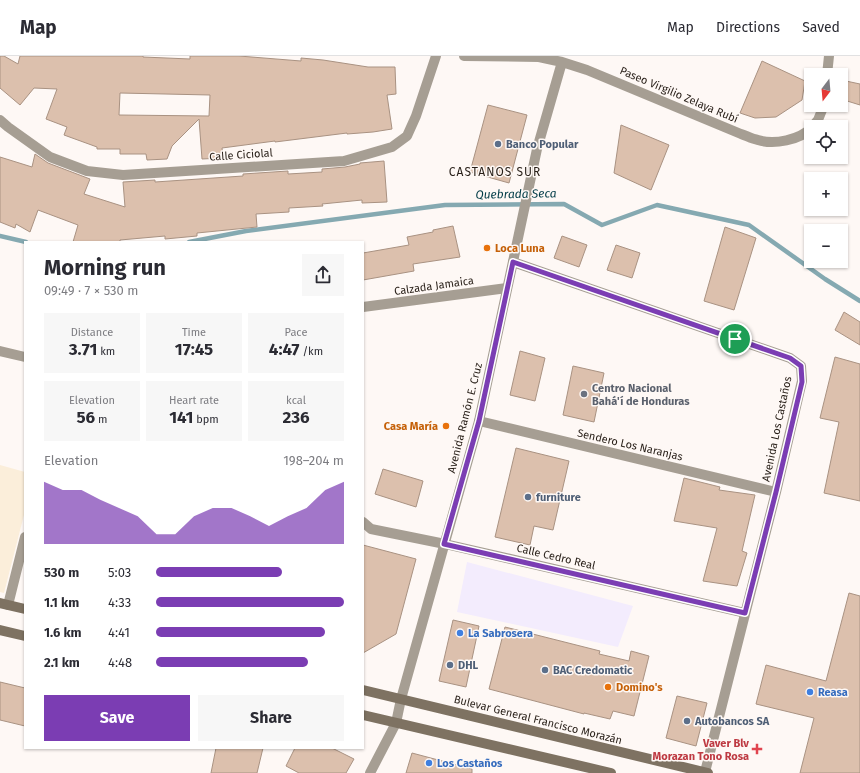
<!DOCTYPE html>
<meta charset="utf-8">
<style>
:root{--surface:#fff;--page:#f7f7f7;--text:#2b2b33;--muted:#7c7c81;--line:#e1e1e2;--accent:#7b3db3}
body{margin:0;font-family:"Fira Sans",sans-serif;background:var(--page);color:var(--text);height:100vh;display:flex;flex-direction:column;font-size:15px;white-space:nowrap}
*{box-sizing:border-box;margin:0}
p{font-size:13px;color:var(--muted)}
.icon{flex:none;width:22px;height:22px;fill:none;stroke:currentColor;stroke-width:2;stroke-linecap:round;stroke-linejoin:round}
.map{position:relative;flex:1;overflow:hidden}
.drawer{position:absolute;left:24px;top:185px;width:340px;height:508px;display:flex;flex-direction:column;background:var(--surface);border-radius:0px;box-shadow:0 1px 3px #0004}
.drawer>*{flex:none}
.needle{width:26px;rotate:196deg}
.fabs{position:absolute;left:804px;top:12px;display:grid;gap:8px}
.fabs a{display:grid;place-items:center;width:44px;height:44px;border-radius:0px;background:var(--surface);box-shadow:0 1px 3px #0004;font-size:20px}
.pin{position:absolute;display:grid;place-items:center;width:34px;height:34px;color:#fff;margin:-17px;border:2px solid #fff;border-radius:50%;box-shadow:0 1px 4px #0007}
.round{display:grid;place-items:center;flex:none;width:42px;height:42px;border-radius:0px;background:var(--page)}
.head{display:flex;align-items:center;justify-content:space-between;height:68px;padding:0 20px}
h1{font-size:22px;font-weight:700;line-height:30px}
.figures{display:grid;grid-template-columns:repeat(3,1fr);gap:6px;height:68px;padding:4px 20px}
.figures div{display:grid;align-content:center;border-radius:0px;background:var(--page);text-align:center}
.figures b{font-size:17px;font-weight:700}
.figures small{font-size:11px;font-weight:400}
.figures p{font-size:11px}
.chart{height:112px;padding:8px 20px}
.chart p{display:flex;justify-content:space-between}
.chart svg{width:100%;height:72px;margin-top:4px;fill:var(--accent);opacity:.7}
.action{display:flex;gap:8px;margin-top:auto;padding:8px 20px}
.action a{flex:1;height:46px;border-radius:0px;background:var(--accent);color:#fff;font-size:16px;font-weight:700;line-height:46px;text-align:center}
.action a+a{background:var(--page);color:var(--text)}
ul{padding:0 20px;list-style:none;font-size:13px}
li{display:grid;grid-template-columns:64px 48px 1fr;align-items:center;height:30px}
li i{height:10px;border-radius:5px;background:var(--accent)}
header{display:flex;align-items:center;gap:24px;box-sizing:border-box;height:56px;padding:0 20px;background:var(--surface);border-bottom:1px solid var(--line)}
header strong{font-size:19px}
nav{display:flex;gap:22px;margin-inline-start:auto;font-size:14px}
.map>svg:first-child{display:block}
.education{fill:#fbeeda}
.medical{fill:#f3ecfd}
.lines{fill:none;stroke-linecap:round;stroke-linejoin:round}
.stream{stroke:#85a9b1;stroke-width:4.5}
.building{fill:#dcc0ad;stroke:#a99282;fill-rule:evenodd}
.minor{stroke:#a69e93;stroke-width:10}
.tertiary{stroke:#a69e93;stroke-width:10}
.secondary{stroke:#7e7262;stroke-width:10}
.route-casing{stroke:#fff;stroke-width:8}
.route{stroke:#7b3db3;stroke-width:5}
.service-dot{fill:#5c6f8a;stroke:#fef8f5;stroke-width:1.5}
.food-dot{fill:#e8710a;stroke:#fef8f5;stroke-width:1.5}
.worship-dot{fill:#6b7280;stroke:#fef8f5;stroke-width:1.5}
.shop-dot{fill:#3f7fe0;stroke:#fef8f5;stroke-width:1.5}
.health-dot{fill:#e0444e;stroke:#fef8f5;stroke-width:1.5}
.labels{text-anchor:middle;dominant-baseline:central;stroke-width:3;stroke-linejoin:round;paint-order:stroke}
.street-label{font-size:11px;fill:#271e17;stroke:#fef8f5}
.service-label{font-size:11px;font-weight:bold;fill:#4e5e75;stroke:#fef8f5;text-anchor:start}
.food-label{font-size:11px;font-weight:bold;fill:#c56008;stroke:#fef8f5;text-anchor:start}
.worship-label{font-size:11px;font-weight:bold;fill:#5b616d;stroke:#fef8f5;text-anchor:start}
.shop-label{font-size:11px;font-weight:bold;fill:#366cbe;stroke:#fef8f5;text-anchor:start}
.health-label{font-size:11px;font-weight:bold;fill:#be3a42;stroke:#fef8f5;text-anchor:end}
.neighbourhood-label{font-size:12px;letter-spacing:1px;fill:#271e17;stroke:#fef8f5}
.water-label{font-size:12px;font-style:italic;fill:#013b46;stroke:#fef8f5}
</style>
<header>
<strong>Map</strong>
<nav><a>Map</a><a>Directions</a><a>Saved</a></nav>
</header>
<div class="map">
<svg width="860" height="717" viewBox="0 0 860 717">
<rect width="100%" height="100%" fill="#fef8f5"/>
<path class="education" d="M0,409l25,7v39l-21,82 -4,-1z"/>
<path class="medical" d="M467,506l166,44 -15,41 -161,-35z"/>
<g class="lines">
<path class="stream" d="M0,180l26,6
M189,186l57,-11 199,-26 119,-1 38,21 55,-20 92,20 76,54 35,22"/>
</g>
<path class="building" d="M0,0h4l14,8 2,-8h123v1l47,2v-3h49l62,5v-3l22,2 45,7h27l1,27 -9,1 5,34 -19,3 -26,2v-1l-72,9v-1l-53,7 1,10 -21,1 -3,-40 -27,27 -5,13 -20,1 -1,-6h-26v-5h-23v-2l-33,-12 3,-8 -21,-8 11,-30 -23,-1 -14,17 -20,-17zM120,37l90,2 -1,21 -90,-1z
M762,5l43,20 -3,19 -26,17 -21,1 -15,-5z
M846,25l14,3v21l-16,-5z
M488,49l39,10 -18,68 -39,-11z
M621,69l48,20 -18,45 -37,-17z
M35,98l13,9 42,16 -6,15 41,13 -2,-25 32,-2v2l88,-6v-2l45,-3v3l34,-2v-3l23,-2 15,-3v-1l24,-2 3,41 -25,1v-3l-40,4 1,2 -34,2v4l-33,2 1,13 -60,6v3l-32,3v-3l-45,4v2h-47l5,-17 -40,-15 -8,22 -14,-8 -1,4 -15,-6v-65l32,10z
M453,170l7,31 -47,7 1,7 -51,9v-27l46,-8 -2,-8 26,-5v-2z
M725,171l31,11 -22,72 -30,-9z
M562,180l25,9 -8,22 -25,-9z
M616,189l24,8 -8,25 -25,-8z
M844,256l16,10v23l-25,-15z
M520,295l25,7 -10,43 -25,-6z
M835,301l25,7v137l-36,-8 15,-71 -19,-4z
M573,310l31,7 -10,49 -31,-7z
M516,392l53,13 -16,69 -19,-4 -4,19 -35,-8z
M383,413l40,12 -7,26 -41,-13z
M684,422l36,9 -1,3 36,5 -13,56 5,2 -10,33 -34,-5 14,-53 -43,-7z
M363,489l53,14 -20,75 -33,19z
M849,537l11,3v177h-60l14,-55 -58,-14 10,-39 60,16z
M453,564l26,6 -13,61 -27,-6z
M505,571l95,24 -1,3 30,7 2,-10 18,5 -15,60 -21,-5 -3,8 -26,-6v1l-95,-25z
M0,626l25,6v38l-25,-6z
M677,640l30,7 -11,43 -30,-8z
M216,692h47l-6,25h-46z
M295,692h37l22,11 -8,14h-47l-13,-7z
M412,697l60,16v4h-66z"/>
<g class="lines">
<path class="minor" d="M0,64l8,7 42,30 37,14 36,4 221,-14 48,-14 15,-11 9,-20 20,-60
M513,206l277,96 11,8 1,15 -26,111 -71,280
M363,251l144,-19
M0,295l25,6
M479,365l297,71
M363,466l8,7 74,15 300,69
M8,549l17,-68"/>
<path class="tertiary" d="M464,0l75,1 23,5 25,8 154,64c6,2 11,5 17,6 16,5 42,0 53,-12
M827,19l2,-19
M812,71l6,-7 6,-15
M370,717l26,-50 5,-24 78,-278 58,-272 25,-87"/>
<path class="secondary" d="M0,547l25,6
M0,574l25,6
M363,634l345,83
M363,659l248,58"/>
</g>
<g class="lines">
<g class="route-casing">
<path id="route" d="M513,206l277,96 11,8 1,16 -26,110 -31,121 -301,-69 35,-123z"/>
</g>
<use href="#route" class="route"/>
</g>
<g class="service-dot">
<circle cx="498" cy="88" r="4"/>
<circle cx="528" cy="441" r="4"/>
<circle cx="450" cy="609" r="4"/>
<circle cx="545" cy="614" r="4"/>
<circle cx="687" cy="665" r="4"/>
</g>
<g class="food-dot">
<circle cx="487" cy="192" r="4"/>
<circle cx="446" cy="370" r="4"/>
<circle cx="608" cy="631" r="4"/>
</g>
<circle class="worship-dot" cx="584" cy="338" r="4"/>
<g class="shop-dot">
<circle cx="460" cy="577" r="4"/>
<circle cx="810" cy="636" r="4"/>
<circle cx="429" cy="707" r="4"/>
</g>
<path class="health-dot" d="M755 687h4v4h4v4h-4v4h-4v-4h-4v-4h4z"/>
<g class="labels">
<g class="street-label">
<text transform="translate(679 39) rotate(23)">Paseo Virgilio Zelaya Rubí</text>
<text transform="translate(241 99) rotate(-4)">Calle Ciciolal</text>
<text transform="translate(434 230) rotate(-8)">Calzada Jamaica</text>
<text transform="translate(465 362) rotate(-76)">Avenida Ramón E. Cruz</text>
<text transform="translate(777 373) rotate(-78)">Avenida Los Castaños</text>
<text transform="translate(630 389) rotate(13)">Sendero Los Naranjas</text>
<text transform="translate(556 501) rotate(13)">Calle Cedro Real</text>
<text transform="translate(538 664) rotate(14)">Bulevar General Francisco Morazán</text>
</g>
<g class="service-label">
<text x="506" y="88">Banco Popular</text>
<text x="536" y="441">furniture</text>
<text x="458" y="609">DHL</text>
<text x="553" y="614">BAC Credomatic</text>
<text x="695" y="665">Autobancos SA</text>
</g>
<g class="food-label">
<text x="495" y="192">Loca Luna</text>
<text x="438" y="370" text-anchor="end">Casa María</text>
<text x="616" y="631">Domino's</text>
</g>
<g class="worship-label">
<text x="592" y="332">Centro Nacional<tspan x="592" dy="13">Bahá'í de Honduras</tspan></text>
</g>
<g class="shop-label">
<text x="468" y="577">La Sabrosera</text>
<text x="818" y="636">Reasa</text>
<text x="437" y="707">Los Castaños</text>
</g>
<g class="health-label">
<text x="749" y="687">Vaver Blv<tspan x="749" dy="13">Morazan Tono Rosa</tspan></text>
</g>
<g class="neighbourhood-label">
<text x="495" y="116">CASTANOS SUR</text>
</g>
<g class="water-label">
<text transform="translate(516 138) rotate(-1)">Quebrada Seca</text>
</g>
</g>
</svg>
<div class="fabs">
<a><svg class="needle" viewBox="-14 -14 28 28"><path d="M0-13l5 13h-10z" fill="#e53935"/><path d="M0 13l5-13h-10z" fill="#7c7c81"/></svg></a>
<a><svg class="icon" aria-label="locate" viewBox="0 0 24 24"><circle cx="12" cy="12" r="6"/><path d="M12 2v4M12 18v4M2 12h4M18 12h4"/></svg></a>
<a>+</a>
<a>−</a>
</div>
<div class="pin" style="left:735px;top:283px;background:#1e9e55"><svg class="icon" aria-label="arrive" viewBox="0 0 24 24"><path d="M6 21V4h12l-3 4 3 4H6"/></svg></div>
<section class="drawer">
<div class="head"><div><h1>Morning run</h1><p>09:49 · 7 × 530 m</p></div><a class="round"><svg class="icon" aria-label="share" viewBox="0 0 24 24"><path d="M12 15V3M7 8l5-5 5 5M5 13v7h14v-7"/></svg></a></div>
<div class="figures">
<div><p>Distance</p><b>3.71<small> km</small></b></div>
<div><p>Time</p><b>17:45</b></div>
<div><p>Pace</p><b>4:47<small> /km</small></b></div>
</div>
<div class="figures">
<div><p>Elevation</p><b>56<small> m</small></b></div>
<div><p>Heart rate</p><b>141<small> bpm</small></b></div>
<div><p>kcal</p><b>236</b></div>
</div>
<div class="chart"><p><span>Elevation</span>198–204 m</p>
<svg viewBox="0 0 160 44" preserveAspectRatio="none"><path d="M0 44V6L10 11L20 11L30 17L40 22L50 27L60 38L70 38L80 27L90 22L100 22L110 27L120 33L130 27L140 22L150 11L160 6V44z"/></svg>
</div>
<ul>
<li><b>530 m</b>5:03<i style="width:67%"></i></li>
<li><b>1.1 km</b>4:33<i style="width:100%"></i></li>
<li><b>1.6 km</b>4:41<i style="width:90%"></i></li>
<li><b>2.1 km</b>4:48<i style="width:81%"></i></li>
</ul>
<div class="action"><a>Save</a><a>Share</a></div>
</section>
</div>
